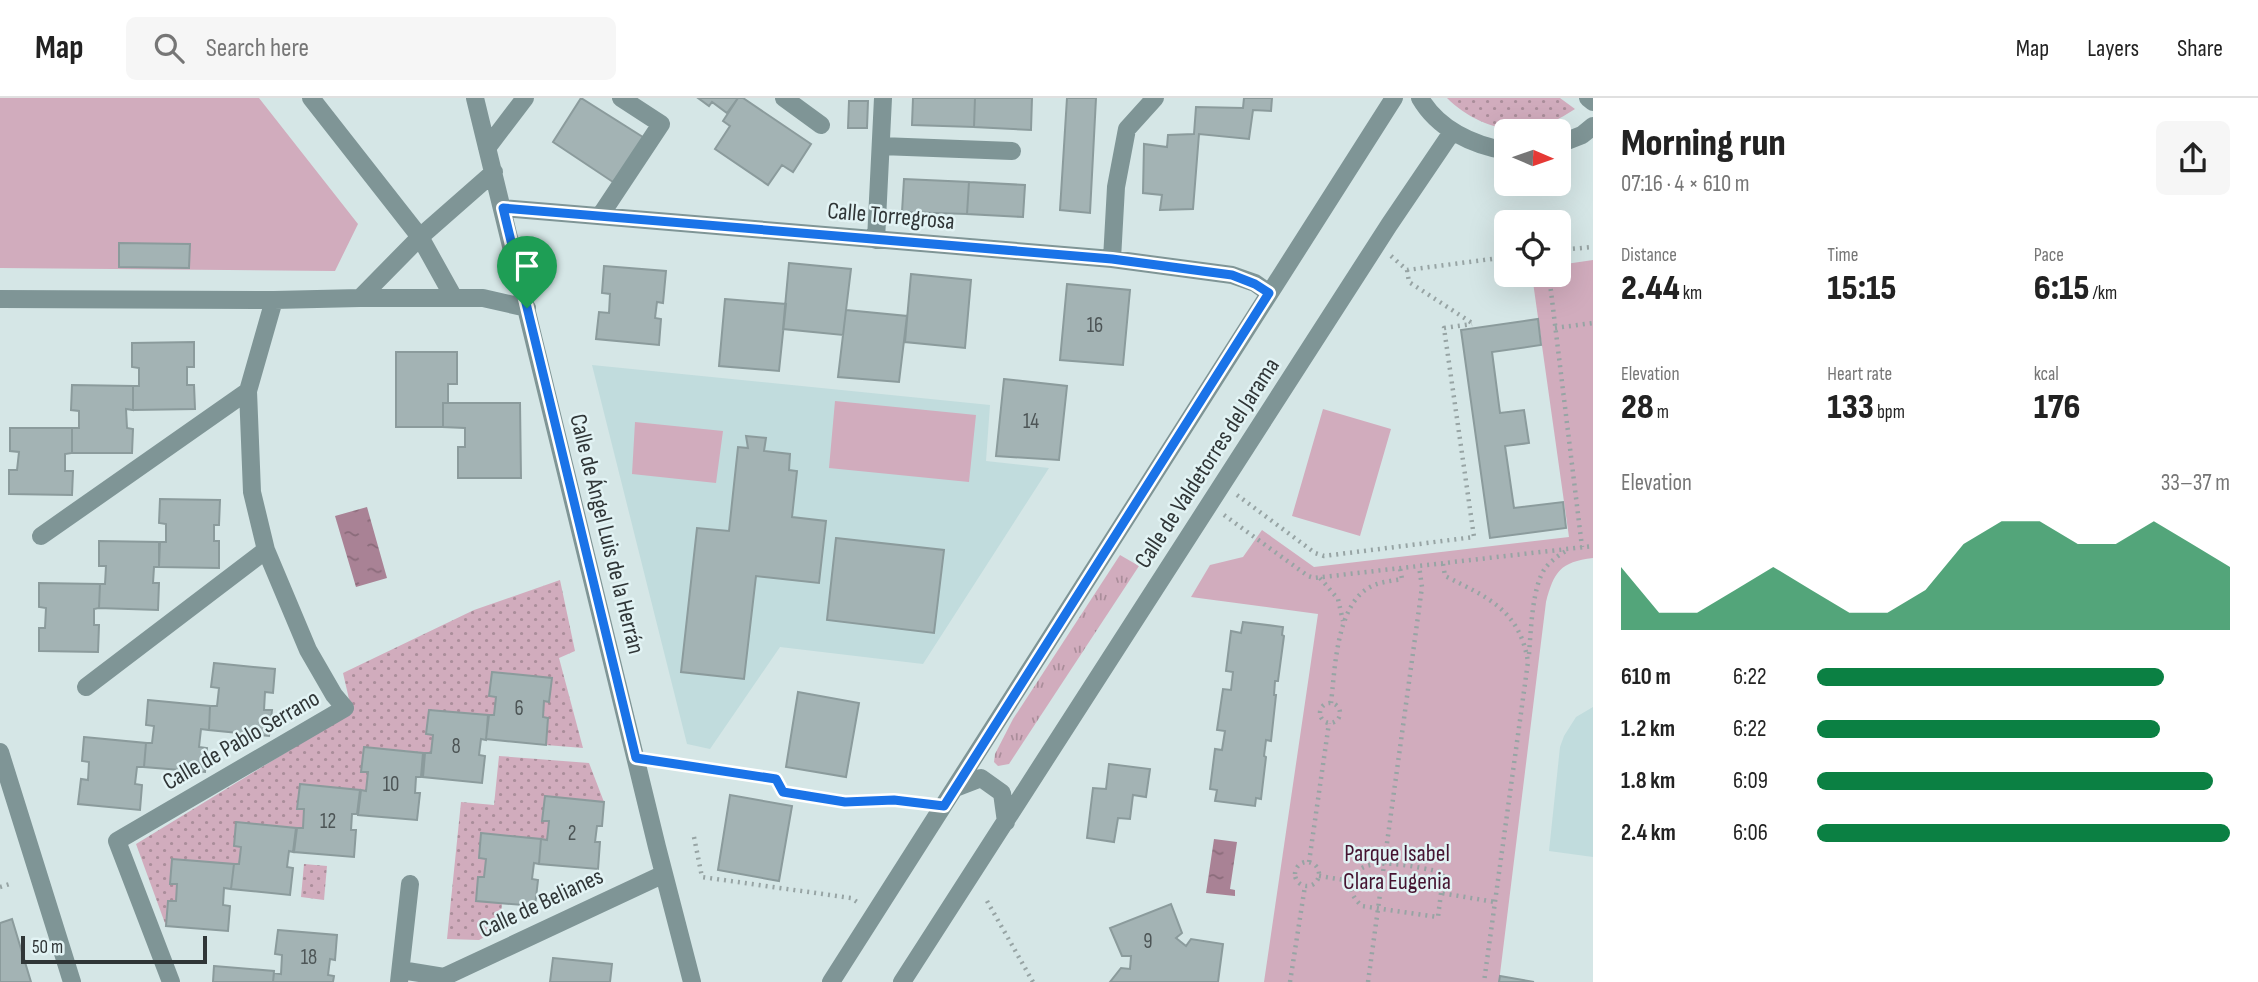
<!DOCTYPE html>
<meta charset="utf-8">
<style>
:root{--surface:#fff;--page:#f6f6f6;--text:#222;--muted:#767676;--line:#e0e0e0;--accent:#0b8043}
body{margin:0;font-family:"Sofia Sans Condensed",sans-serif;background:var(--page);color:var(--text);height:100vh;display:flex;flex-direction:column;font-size:26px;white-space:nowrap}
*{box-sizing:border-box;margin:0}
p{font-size:23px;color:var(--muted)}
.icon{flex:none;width:38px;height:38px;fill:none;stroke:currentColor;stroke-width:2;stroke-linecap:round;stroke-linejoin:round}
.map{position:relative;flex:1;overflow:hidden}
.side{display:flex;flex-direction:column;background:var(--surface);width:665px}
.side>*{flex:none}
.needle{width:46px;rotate:92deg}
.tools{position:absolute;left:1494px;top:21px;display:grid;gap:14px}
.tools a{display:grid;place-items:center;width:77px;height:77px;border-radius:10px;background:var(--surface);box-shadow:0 7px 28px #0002;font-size:35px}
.scale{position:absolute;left:21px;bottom:18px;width:186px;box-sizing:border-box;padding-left:7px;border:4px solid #303637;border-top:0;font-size:19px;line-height:24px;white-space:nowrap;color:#303637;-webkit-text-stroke:5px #e2f3f4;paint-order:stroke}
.pin{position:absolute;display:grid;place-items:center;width:60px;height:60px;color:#fff;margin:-72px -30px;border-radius:50% 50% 50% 0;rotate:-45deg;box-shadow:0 0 7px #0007}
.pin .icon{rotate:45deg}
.round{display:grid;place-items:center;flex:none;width:74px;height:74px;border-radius:10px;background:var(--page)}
.summary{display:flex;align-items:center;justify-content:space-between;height:119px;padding:0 28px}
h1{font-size:38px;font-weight:800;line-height:52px}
.stats{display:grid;grid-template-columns:repeat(3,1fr);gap:10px;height:119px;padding:7px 28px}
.stats div{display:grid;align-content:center}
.stats b{font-size:35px;font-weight:800}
.stats small{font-size:19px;font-weight:400}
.stats p{font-size:19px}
.chart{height:196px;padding:14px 28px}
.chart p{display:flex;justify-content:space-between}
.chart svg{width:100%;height:126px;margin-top:7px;fill:var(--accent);opacity:.7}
ul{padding:0 28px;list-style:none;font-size:23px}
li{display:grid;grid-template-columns:112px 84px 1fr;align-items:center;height:52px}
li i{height:18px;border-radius:9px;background:var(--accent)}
header{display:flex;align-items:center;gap:42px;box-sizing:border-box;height:98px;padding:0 35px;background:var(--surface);border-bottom:2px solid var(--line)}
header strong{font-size:33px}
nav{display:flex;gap:38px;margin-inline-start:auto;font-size:24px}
.search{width:490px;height:63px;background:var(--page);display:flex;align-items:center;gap:18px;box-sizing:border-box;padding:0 24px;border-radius:10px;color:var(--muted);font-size:26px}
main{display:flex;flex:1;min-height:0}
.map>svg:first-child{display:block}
.built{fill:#c1dcdd}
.grass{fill:url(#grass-tufts)}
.park{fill:#d1acbd}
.garden{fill:url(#garden-dots)}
.water{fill:url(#water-ripples)}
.building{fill:#a3b3b4;stroke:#8b9b9c;stroke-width:2}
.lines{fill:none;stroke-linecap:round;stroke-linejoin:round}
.path{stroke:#97a4a4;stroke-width:4.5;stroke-dasharray:2 5;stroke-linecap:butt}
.minor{stroke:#7f9596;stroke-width:18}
.route-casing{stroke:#fff;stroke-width:14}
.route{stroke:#1a73e8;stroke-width:9}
.labels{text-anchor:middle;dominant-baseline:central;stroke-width:5;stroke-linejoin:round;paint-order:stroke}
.number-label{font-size:21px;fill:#4d5556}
.street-label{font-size:24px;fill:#303637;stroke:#e2f3f4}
.park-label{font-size:24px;fill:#451330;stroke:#e2f3f4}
</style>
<header>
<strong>Map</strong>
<div class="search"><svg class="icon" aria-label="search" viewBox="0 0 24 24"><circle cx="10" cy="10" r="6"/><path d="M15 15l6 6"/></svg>Search here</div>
<nav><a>Map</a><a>Layers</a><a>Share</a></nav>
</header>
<main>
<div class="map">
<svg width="1593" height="884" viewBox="0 0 1593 884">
<defs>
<pattern id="grass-tufts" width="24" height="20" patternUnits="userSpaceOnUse" patternTransform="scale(1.75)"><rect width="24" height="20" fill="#d1acbd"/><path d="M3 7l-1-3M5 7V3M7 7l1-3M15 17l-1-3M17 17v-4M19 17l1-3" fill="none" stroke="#aa8d9a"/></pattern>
<pattern id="garden-dots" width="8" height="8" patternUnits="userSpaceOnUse" patternTransform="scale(1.75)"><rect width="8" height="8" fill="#d1acbd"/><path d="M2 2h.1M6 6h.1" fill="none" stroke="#aa8d9a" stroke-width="1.8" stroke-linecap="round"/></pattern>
<pattern id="water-ripples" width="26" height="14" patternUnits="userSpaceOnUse" patternTransform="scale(1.75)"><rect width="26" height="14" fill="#a98295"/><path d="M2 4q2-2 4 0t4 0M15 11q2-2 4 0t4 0" fill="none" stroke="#8a6b7a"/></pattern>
</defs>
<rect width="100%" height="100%" fill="#d5e6e6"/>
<path class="built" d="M592,267l398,40 -4,56 63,7 -126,196 -143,-17 -70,102 -23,-5z
M1593,609v150l-44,-6 11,-104 4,-11 12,-19z"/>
<path class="grass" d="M1120,457l19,11 -130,198 -11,2 -4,-4 1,-8 18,-35z"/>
<path class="park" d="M0,0h259l99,126 -23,47 -335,-3z
M1593,162v298c-33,4 -39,14 -47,44l-47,380h-235l54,-368 -127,-17 19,-32 33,-8 19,-27 52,37 255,-30 -37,-262h27v-10z
M835,303l141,14 -7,67 -140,-14z
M1323,311l68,20 -31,107 -68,-20z
M635,324l88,9 -7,52 -84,-9z"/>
<path class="garden" d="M1447,0h113l15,11c-8,5 -16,10 -25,14 -36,16 -77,1 -103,-25z
M560,482l15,71 -16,7 24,90 -37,-3 2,-27 -5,-1 1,-16h5l2,-23 -59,-6 -3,24 7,1 -2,18 -65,-5 -3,24 7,1 -2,18 -67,-6 -3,24 7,1 -2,19 -66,-7 -2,25h6l-1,19 -66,-6 -3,24 7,1 -2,17 -67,-5 -2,24 7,1 -1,17 -10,25 -30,-82 216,-132 -9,-39 131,-63z
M499,658l90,7 15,39 -59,-6 -3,24 7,1 -2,19 -66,-6 5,25 -2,18h-6l-2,23 26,3 -2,26 -21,11 -32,-1 14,-137 33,3z
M304,766l23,2 -3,34 -23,-3z"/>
<path class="water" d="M367,409l20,71 -31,9 -21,-71z
M1214,741l23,3 -7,47 5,1v6l-29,-3z"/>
<path class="building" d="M581,0l65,41 -33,43 -60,-40z
M698,0h40l-11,15 -15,-11 -3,4z
M738,0h5l68,46 -18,28 -11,-7 -14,20 -53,-36 15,-23 -7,-5z
M913,0h62l-1,29 -62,-2z
M975,0h57l-1,32 -57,-3z
M1067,0h29l-6,115 -30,-3z
M1244,0h28l-1,13 -18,-1 -4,29 -50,-5 -6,75 -33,1 2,-15 -19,-2 1,-49 23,3 1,-12 26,-1 2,-27 47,1z
M849,3h19l-1,27h-19z
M904,81l65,3 -2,32 -65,-2z
M969,84l56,3 -2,32 -56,-3z
M119,145l71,1 -1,24 -70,-1z
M789,165l62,6 -8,66 -60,-6z
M604,168l62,5 -3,32 -6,-1 -2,16 6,1 -2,26 -63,-6 3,-27 10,1 1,-19 -8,-1z
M911,176l60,6 -6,68 -60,-6z
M1067,186l63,6 -7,75 -63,-5z
M725,201l61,5 -7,67 -60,-5z
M846,212l61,6 -8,66 -61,-5z
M1538,221l3,26 -49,7 8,61 24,-3 5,33 -24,3 9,62 49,-6 3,26 -76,10 -29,-208z
M194,244v25h-7v18h7l1,24 -62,1v-24h6v-18l-7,-1v-24z
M396,254h61v32h-9v19h-5v24h-47z
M1004,281l63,7 -8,74 -63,-4z
M72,287l61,1v24l-7,-1 1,19 6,1 -1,24h-60v-25h7v-17l-8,-1z
M443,305h77l1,75h-63v-31h7v-19l-22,-1z
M10,330h62v25l-7,1v17h8l-1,24 -63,-1v-24h8l2,-18 -9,-1z
M746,338l20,2 -2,13 26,3 -1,16 8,1 -5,46 34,4 -7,62 -63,-7 -12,103 -63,-7 16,-144 32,3 9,-84 10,1z
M160,401l60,1 -1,25h-5v16h5v27l-60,-1 1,-25h6v-18l-7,-1z
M836,440l108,12 -10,83 -107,-13z
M99,443l60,1v25h-5l-1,16h6l-1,27 -59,-2 1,-24h5l1,-18h-7z
M39,485l61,1 -1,24 -5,1v16h5l-1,27 -59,-1v-23h6l1,-20 -7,-1z
M1243,524l40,5 -1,8 2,1 -6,45h-3l-1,14h2l-5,46 -5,-1 -2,16 2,1 -5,42 -5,-1 -1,8 -40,-5 2,-11 -7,-1 5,-40 7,1 3,-19 -8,-1 6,-41 8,1 2,-18 -7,-1 5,-40 10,2z
M214,565l61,6 -2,24 -8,-1 -1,18h8l-3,26 -60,-6 1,-24h7l2,-18 -8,-1z
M492,574l60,6 -3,24 -5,-1 -1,16 5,1 -2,27 -60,-6 3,-24h5l2,-18 -7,-1z
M798,594l61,11 -13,74 -60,-10z
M148,602l62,6 -1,24 -8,-1 -2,18 8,1 -2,24 -61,-5 2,-24h6l2,-17 -8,-1z
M429,612l59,5 -2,25 -5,-1 -2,16 6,1 -3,27 -59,-6 2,-24h6l2,-18 -7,-1z
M84,639l62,6 -2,24h-7l-2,17 7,1 -2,25 -62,-6 3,-25 7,1 1,-18 -7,-1z
M364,649l59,6 -2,24h-5l-1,16h5l-3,27 -59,-5 3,-25 5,1 2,-19h-7z
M1109,666l41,5 -4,28 -13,-2 -3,24 -12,-1 -4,24 -27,-4 6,-50 13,1z
M300,686l60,6 -3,24h-5l-1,16h5l-2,27 -60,-5 3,-24h6l1,-19h-7z
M730,697l62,11 -13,75 -61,-11z
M545,698l59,6 -2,24h-5l-2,16h5l-2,27 -59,-5 2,-25 6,1 2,-19h-7z
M236,724l60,6 -3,24 -4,-1 -2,16 6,1 -3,27 -59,-6 3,-25h5l2,-17 -7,-1z
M481,735l60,6 -2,25 -5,-1 -2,16 6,1 -3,26 -59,-5 2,-24h6l2,-18 -7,-1z
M172,761l62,5 -3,25 -7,-1 -1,17 7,1 -2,25 -62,-5 2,-25h8l1,-17h-7z
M1171,806l11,29 -6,5 10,8 5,-7 32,5 -5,38h-108l11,-14 9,1 1,-13h-9l-12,-28z
M12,821l19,63h-31v-59z
M278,832l59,5 -2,25 -5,-1 -2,16 6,1 -1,6h-60l1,-9 7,1 1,-19 -7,-1z
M553,860l59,6 -2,18h-60z
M214,868l60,5 -1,11h-60z
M1500,878l34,6h-35z"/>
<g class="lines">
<path class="path" d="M1559,152l34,-3
M1391,158l16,14 100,-13
M1407,172l2,12 63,41
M1549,177l33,272
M1555,230l38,-5
M1237,397l78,58 9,3 150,-19 -30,-209 28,-4
M1224,417l84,61 6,2 279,-32
M1443,466l2,12c42,21 75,34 83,86l-44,320
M1320,480l18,21 5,22
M1529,556c2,-23 3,-69 17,-87 6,-7 14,-13 22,-17
M1331,605c4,-33 5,-98 39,-116 9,-5 21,-6 32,-8l-2,-11
M1320 615a10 10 0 1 1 20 0a10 10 0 1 1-20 0Z
M657,663l119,18 7,13 62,10 49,-2 28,3
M694,739l8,40 149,21 9,6
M1309,764l20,-139
M1295 776a12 12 0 1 1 24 0a12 12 0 1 1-24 0Z
M1319,778l32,5
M0,789l13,-4
M1441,795l-3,24 -76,-11c-7,-6 -13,-15 -11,-24 7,-32 70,-13 92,-10l-2,21 54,9
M987,803l46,81
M1290,884l15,-96
M1368,884l54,-395 -3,-21"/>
<path class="minor" d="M311,0l109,139 -60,61
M475,0l182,749 35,135
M784,0l37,27
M1420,0c18,31 52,47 87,53
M1588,0l5,4
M1559,46l23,-9 11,-9
M881,48l131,5
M487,50l38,-50
M494,74l-74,65 34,61h29l44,10
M503,110l609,51 120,16 23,8 14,10
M600,118l61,-92 -40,-26
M876,142l7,-142
M1112,161l4,-72 11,-58 28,-31
M0,201l274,1 86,-2h94
M41,438l207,-145
M86,589l180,-137
M0,654l72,230
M955,690l26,-10 21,15 4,29
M401,872l43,7
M171,884l-54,-141 228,-133 -11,-13 -26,-45 -42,-100 -14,-58 -4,-101 26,-91
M399,884l11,-98
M443,884l1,-5 220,-103
M831,884l563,-884
M902,884l487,-757 63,-93"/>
</g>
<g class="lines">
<g class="route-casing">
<path id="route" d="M503,110l609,51 120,16 23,9 14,9 -325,513 -50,-6 -49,2 -62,-10 -7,-13 -140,-21z"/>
</g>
<use href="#route" class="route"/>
</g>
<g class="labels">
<g class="number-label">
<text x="1095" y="227">16</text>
<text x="1031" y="323">14</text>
<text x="519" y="610">6</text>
<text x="456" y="648">8</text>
<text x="391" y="686">10</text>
<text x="328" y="723">12</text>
<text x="572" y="735">2</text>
<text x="1148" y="843">9</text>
<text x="309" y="859">18</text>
</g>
<g class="street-label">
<text transform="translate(891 118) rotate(5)">Calle Torregrosa</text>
<text transform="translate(1207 365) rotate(-57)">Calle de Valdetorres del Jarama</text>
<text transform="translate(607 436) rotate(76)">Calle de Ángel Luis de la Herrán</text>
<text transform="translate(241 642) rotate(-30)">Calle de Pablo Serrano</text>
<text transform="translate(541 805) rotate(-25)">Calle de Belianes</text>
</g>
<g class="park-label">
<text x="1397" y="755">Parque Isabel<tspan x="1397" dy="28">Clara Eugenia</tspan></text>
</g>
</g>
</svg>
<div class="tools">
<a><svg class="needle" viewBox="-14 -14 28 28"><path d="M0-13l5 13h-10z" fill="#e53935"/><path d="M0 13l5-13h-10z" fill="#767676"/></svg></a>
<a><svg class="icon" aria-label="locate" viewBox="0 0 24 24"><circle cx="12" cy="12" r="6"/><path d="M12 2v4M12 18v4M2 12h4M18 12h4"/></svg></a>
</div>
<div class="scale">50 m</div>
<div class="pin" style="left:527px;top:210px;background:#1e9e55"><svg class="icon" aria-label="arrive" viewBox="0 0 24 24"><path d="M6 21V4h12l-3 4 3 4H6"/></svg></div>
</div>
<section class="side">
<div class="summary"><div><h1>Morning run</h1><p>07:16 · 4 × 610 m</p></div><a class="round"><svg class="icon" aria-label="share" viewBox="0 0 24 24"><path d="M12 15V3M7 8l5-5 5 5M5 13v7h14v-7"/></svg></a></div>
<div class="stats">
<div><p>Distance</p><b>2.44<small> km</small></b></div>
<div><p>Time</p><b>15:15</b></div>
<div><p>Pace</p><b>6:15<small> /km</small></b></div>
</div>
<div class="stats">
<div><p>Elevation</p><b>28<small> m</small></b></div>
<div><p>Heart rate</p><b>133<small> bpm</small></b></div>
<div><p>kcal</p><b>176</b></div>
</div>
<div class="chart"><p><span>Elevation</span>33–37 m</p>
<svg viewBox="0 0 160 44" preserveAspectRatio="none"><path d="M0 44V22L10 38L20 38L30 30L40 22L50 30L60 38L70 38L80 30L90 14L100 6L110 6L120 14L130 14L140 6L150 14L160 22V44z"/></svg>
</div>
<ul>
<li><b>610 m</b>6:22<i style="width:84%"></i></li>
<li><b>1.2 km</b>6:22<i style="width:83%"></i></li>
<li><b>1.8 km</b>6:09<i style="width:96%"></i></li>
<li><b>2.4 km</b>6:06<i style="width:100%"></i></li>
</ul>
</section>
</main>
